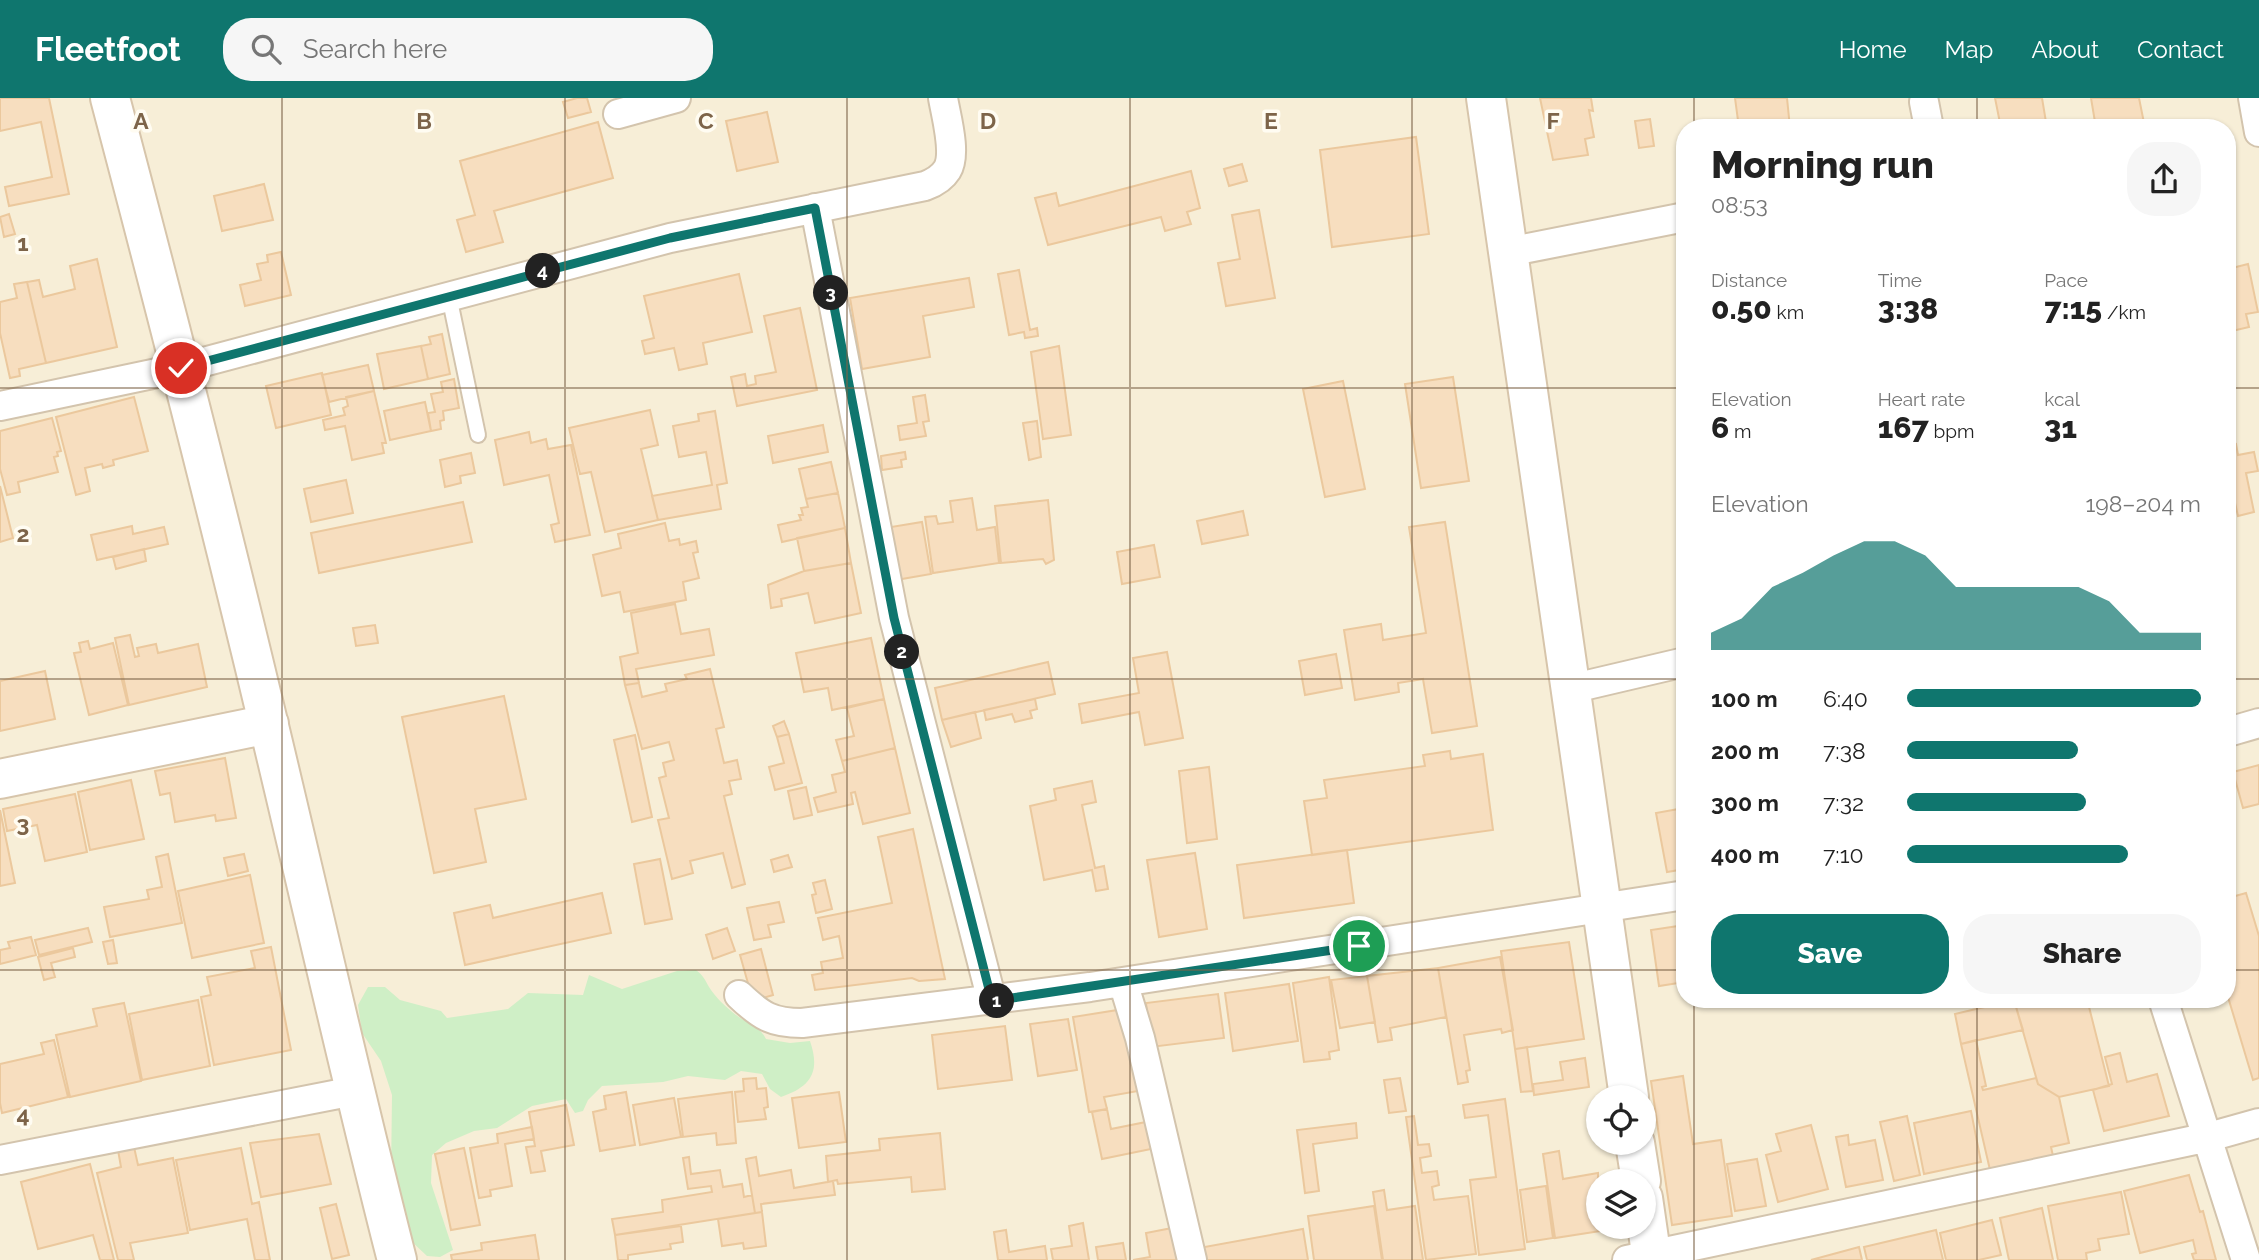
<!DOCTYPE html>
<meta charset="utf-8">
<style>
:root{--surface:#fff;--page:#f6f6f6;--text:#222;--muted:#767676;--accent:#0f766e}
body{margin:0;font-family:Raleway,sans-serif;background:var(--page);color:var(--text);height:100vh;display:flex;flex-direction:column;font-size:26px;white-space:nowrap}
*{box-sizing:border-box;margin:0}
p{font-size:23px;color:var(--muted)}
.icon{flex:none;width:38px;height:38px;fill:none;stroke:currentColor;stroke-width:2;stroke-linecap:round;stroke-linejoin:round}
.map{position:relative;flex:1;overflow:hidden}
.panel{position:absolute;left:1676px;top:21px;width:560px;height:889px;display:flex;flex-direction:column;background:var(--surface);border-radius:28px;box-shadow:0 2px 5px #0004}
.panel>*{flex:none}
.tools{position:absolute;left:1586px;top:987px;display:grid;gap:14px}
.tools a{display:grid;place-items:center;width:70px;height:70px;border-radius:50%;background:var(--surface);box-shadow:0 2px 5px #0004;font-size:35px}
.pin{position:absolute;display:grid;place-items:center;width:60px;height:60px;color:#fff;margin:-30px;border:4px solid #fff;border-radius:50%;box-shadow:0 2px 7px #0007}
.km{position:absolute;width:35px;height:35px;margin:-18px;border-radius:50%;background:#222;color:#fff;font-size:19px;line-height:35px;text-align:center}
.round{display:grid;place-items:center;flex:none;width:74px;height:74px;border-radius:28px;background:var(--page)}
.overview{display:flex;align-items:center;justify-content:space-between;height:119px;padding:0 35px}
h1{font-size:38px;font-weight:800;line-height:52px}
.stats{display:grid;grid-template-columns:repeat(3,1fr);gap:10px;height:119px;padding:7px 35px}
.stats div{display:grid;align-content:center}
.stats b{font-size:30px;font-weight:800}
.stats small{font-size:19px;font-weight:400}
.stats p{font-size:19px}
.chart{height:196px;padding:14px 35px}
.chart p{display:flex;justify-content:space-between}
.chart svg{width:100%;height:126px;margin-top:7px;fill:var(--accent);opacity:.7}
.action{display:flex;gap:14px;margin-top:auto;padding:14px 35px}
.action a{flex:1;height:80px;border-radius:28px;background:var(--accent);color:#fff;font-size:28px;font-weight:800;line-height:80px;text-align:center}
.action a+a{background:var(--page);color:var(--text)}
ul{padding:0 35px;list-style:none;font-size:23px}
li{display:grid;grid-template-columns:112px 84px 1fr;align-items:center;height:52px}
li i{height:18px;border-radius:9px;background:var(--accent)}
header{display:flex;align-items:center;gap:42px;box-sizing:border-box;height:98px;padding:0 35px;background:var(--accent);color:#fff}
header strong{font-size:33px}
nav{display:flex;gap:38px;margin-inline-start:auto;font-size:24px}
.search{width:490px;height:63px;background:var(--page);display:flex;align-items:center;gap:18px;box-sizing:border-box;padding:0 24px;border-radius:28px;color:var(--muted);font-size:26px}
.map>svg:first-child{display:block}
.residential{fill:#f7eed7;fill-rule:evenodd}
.green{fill:#cfefc6}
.building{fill:#f7debf;stroke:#ebc89d;stroke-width:2}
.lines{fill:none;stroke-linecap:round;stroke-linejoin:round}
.lane-casing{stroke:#d3c4ad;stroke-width:18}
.street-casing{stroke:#d3c4ad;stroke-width:32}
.secondary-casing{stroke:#d7c5ab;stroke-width:42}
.lane{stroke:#fff;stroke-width:14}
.street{stroke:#fff;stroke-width:28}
.secondary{stroke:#fff;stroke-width:38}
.route-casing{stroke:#fff;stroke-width:14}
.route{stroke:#0f766e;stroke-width:9}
.grid{fill:none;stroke:#7d6449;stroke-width:2;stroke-opacity:0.55}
.grid-label{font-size:23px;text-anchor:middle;font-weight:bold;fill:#7d6449;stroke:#fffcf2;stroke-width:7;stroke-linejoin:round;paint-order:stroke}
</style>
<header>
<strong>Fleetfoot</strong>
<div class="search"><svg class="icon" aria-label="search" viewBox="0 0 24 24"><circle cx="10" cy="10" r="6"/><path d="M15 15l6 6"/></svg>Search here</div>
<nav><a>Home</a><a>Map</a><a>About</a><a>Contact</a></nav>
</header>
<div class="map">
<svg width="2259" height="1162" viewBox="0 0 2259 1162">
<rect width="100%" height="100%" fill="#fefaea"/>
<path class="residential" d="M0,0h2259v1162h-2259zM1685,30h543v871h-543zM1598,999h45v46h-45zM1598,1083h45v46h-45z"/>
<path class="green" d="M696,872c7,5 9,10 13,17 6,10 18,21 27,28 13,10 22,9 30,24l24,4 20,-2c11,32 0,46 -29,56l-11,-8 -8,-15 -21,-3 -16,9 -37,-4 -25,6 -61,4 -14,14 -5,11 -8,2 -9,-14 -34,7 -35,22 -23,3 -28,12 -14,12 -1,28 22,67 -13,7 -13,-1 -18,-17 -18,-64 1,-80 -11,-34 -19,-28 -4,-28 10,-18h17l15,13 41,11 6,7 61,-9 20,-16 55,2 6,-20 33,14 55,-18z"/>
<path class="building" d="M0,0h49l20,96 -60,12 -4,-19 47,-10 -11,-55 -41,9z
M577,0h10l4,14 -23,6 -5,-16z
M1540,0h51l2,13 -4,-1 5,27 -9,2 3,16 -35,5z
M1735,0h52l3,30h-51z
M1995,0h47l5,30h-46z
M2091,0h48l6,30h-49z
M767,14l11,50 -41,9 -11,-50z
M1650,21l4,27 -15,2 -4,-27z
M598,24l15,56 -119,33 9,31 -37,10 -9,-32 18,-5 -15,-54z
M1416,39l13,97 -97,13 -12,-97z
M1242,66l5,17 -18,5 -5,-17z
M1191,73l9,37 -13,4 4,12 -26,7 -4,-14 -113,28 -13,-47 21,-5 3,13z
M264,86l9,36 -51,11 -8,-35z
M1259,112l16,88 -49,8 -8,-43 22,-4 -8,-44z
M9,116l6,20 -11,3 -4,-20z
M281,154l10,43 -46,11 -5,-21 21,-5 -4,-16 11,-2 -1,-7z
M97,161l20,88 -71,16 -19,-81 12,-2 4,17 32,-8 -5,-23z
M2248,166l10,48 -12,2 3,13 -21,5v-63z
M1019,172l11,60 7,-2 1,8 -13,2 -1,-6 -15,3 -11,-61z
M739,176l13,58 -49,11 4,21 -28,6 -5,-22 -29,6 -3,-13 12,-3 -10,-42z
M969,180l5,29 -51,9 7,41 -68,12 -12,-71z
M27,184l19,81 -27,6 1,7 -10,2 -10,-45v-31l17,-4 -3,-14z
M800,210l17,82 -80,16 -6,-29 14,-3 2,12 9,-2 -1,-8 21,-4 -12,-56z
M442,236l8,40 -22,5 -7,-33 10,-2 -2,-7z
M421,248l7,33 -44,10 -7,-35z
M1059,248l12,89 -28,4 -12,-87z
M368,267l6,26 -45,11 -7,-27z
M322,275l9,42 -55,13 -10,-42z
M1453,279l16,104 -48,7 -16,-104z
M454,281l5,29 -16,3 1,9 -4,1 1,8 -10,2 -3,-18 7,-1 -4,-18 12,-2 -2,-10z
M1343,283l22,108 -40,8 -22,-108z
M374,293l12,52h-4l2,10 -32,7 -7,-34 -20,4 -2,-10 22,-5 -2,-7 5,-2 -2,-9z
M925,297l4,26 -6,1 3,14 -26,4 -2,-14 19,-3 -4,-26z
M134,299l14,54 -35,9 1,5 -11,3 -1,-4 -17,4 5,23 -14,4 -20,-78z
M425,304l6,29 -41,9 -6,-29z
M650,312l8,35 -17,4 17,71 -53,12 -14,-60 -11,2 -11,-46z
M715,313l12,72 -10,2 4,24 -63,11 -6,-24 60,-11 -6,-33 -27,5 -6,-31 26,-5 -1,-7z
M52,320l9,33 -4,1 1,4 -4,1 4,15 -40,10 2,10 -13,3 -7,-26v-38z
M1037,323l4,36 -12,3 -6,-37z
M823,327l5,27 -55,11 -5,-27z
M529,334l2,11 15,-4 2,10 23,-4 19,90 -35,7 -4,-17 8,-2 -10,-48 -45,10 -9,-45z
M2236,346l2,11 16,-3 4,19 -12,2 8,39 -16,4 -5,-22 -5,1v-49z
M905,354l1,7 -5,1 1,7 -20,3 -1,-14z
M471,355l4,20 -15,3 1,7 -16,4 -5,-27z
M831,364l7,31 -32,6 -7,-30z
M346,382l7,33 -42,9 -7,-33z
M0,388l13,52 -13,4z
M838,395l7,35 -63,14 -4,-17 23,-5 -2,-5h4l-2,-7 7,-1 -2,-8z
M972,400l5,32 18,-3 4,36 -66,10 -8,-56 11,-1 2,8 15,-2 -3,-21z
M1048,402l6,60 -8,4 -3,-5 -42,4 -6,-57z
M463,404l9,40 -153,31 -8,-40z
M1243,413l5,24 -46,9 -5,-23z
M922,424l9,52 -35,6 -5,-53z
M1445,424l32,204 -45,7 -9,-54 -25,4 1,9 -44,8 -11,-70 37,-6 2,16 43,-7 -17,-106z
M665,425l4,18 10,-2 1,6 16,-4 2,11 -5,1 6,25 -16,4 3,18 -62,12 -4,-20 -18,4 -9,-41 28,-7 -3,-14z
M132,428l1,8 31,-7 4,17 -71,16 -6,-25z
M845,430l6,35 -47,8 -7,-33z
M1154,447l6,32 -38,7 -5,-32z
M144,451l2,12 -30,8 -3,-12z
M851,465l10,50 -46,10 -7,-30 -27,6 1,7 -11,2 -3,-23 36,-14z
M675,506l6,30 28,-5 5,26 -78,14 3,14 -14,2 -5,-28 18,-4 -7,-40z
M375,527l3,18 -22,3 -3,-18z
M130,537l5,22 4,-1 -2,-8 19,-4 2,9 40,-9 9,43 -78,18 -14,-67z
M871,540l13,61 -52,11 -4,-22 -24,4 -8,-39z
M88,543l2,8 23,-6 15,62 -39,10 -15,-62 7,-1 -2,-9z
M1167,554l16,86 -38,7 -6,-33 -57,11 -3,-19 60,-11 -6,-35z
M1336,556l6,34 -37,7 -6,-34z
M1048,564l7,32 -113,26 -7,-32z
M710,571l14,58 -8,2 8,34 13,-3 4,19 -12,2 3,13 -8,2 21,88 -13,4 -9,-35 -33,8 3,12 -21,6 -14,-59 11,-2 -10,-40 7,-2 -3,-13 11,-3 -5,-18 -27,7 -17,-64 14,-2 3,14 25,-6 -2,-7 22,-5 -2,-4z
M45,573l10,48 -55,12v-50z
M504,598l22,103 -51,10 11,53 -52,11 -32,-156z
M884,601l11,49 -53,13 -6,-21 18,-4 -7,-28z
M1035,601l2,10 -7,2 2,7 -17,4 -3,-8 -26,6 -2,-10z
M975,614l6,26 -30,9 -9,-27z
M784,623l5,13 -12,3 -4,-11z
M789,636l13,49 -27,7 -6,-23 15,-4 -7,-26z
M635,637l17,82 -20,5 -18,-82z
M895,650l15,65 -47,11 -8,-32 -4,1 2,11 -35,8 -4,-14 22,-6 -4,-17 13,-3 -3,-11z
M1450,653l1,8 32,-5 10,76 -181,25 -8,-54 23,-3 -3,-18 101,-14 -2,-11z
M225,660l11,60 -20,3 -1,-6 -40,7 -5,-29 -10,2 -5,-24z
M2259,667v39l-16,4 -10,-36z
M1209,669l8,72 -30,4 -8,-72z
M131,682l13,59 -54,11 -12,-58z
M1092,683l4,21 -14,3 13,63 9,-2 4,23 -12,2 -4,-21 -48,10 -14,-74 26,-6 -2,-11z
M806,689l6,28 -18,4 -6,-28z
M75,696l12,58 -42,9 -8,-36 -30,6 -4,-22z
M1684,710l1,10 -5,1 5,22v16l-2,1 2,11 -18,3 -11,-59z
M0,712l15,73 -15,3z
M913,731l32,150 -26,2 -7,-3 -97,12 -3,-15 11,-2 -2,-11 22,-4 -4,-22 -16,4 -5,-22 74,-15 -14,-66z
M1347,752l7,53 -110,15 -7,-53z
M1195,755l12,76 -48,8 -12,-77z
M168,756l14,69 -72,14 -6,-30 45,-8 -2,-9 15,-3 -6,-30z
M244,756l4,17 -20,5 -4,-18z
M788,757l4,12 -18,5 -3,-12z
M660,761l12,60 -27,5 -11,-60z
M250,777l14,68 -72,15 -14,-67z
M825,782l7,29 -16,4 -4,-18 4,-1 -3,-11z
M602,795l9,40 -146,32 -11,-52 36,-8 3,13z
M2246,795l13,43v142l-6,2 -25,-83v-99z
M779,804l5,20 -16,3 3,12 -17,3 -7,-32z
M1685,827v57l-26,4 -8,-56z
M88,830l4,14 -53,13 -4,-15z
M727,830l8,23 -22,8 -7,-24z
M31,839l5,18 -36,9v-14l10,-2 -2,-6z
M113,842l4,23 -9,1 -5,-22z
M1569,844l15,97 -69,10 -14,-98z
M271,849l20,103 -77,15 -13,-68 10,-2 -4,-18 48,-9 -4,-17z
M73,850l2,9 -24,6 4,14 -11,3 -6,-23z
M761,851l12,46 -20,6 -13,-46z
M1500,859l13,73 -11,3 -1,-4 -37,6 6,35 -4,1 2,11 -10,2 -20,-116z
M1438,870l8,49 -56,11 2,12 -14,2 -11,-66z
M1367,878l8,46 -35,6 -9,-48z
M1329,879l10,73 -10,2 1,7 -26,3 -11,-79z
M1289,886l9,57 -65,10 -8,-58z
M1218,896l6,44 -73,9 -5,-44z
M2018,901h69l22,87 -50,11 -21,-13 -24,-84z
M198,902l12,66 -68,14 -13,-66z
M2014,902l9,30 -62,14 -6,-30z
M124,905l17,78 -71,16 -14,-62 41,-9 -4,-17z
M1124,911l14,82 -34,6 3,12 -18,3 -16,-95z
M1068,921l9,51 -39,6 -8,-52z
M1005,928l7,54 -74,9 -6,-54z
M54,942l14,57 -66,16 -2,-10v-39l44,-10 -3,-11z
M1976,942l10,46 -4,1 1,3 53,-12 2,6 21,13 10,46 -18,4 2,9 -63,14 -29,-126z
M1527,949l6,44 -12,1 -6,-43z
M2120,955l7,29 30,-8 12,42 -65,15 -11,-41 19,-6 -7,-27z
M1585,960l4,29 -55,8 -1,-11 30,-4 -3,-18z
M1683,978l10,68 28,-4 11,76 -60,9 -21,-144z
M756,980l1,11 9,-1 2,19 -4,1 2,11 -28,3 -3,-30 9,-1 -1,-12z
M1400,980l6,33 -17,2 -5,-33z
M626,994l9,53 -35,6 -7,-39 13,-3 -2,-13z
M732,994l4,51 -19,2 -1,-12 -33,4 -5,-38z
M839,994l7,50 -47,6 -7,-50z
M674,1000l7,39 -41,8 -7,-40z
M1505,1001l20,150 -46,6 -9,-75 26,-3 -8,-62 -23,3 -2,-13z
M566,1007l8,40 -33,6 4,20 -14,2 -5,-26 9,-1 -6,-34z
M1107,1011l4,20 35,-7 5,27 -49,10 -10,-47z
M1971,1013l10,51 -57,12 -10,-51z
M1414,1018l4,29 11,-1 2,12 -11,2 2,15 15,-2 2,14 -7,2 2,13 34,-4 8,58 -50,6 -20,-143z
M1907,1018l13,59 -26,6 -14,-59z
M1356,1025l1,15 -44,6 6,47 -14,2 -8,-63z
M1811,1027l17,64 -50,13 -12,-47 15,-4 -5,-17z
M532,1029l2,12 -29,5 7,42 -22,4 1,6 -12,2 -9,-50 28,-5 -1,-9z
M940,1035l5,56 -33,3 -1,-15 -73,7 -1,-4 -9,2 -2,-26 54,-6 -1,-11z
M319,1036l12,50 -70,13 -11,-54z
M1848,1037l1,10 26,-5 8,40 -37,7 -10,-50z
M134,1049l4,18 35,-7 15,75 -58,10 4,17h-16l-21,-87 24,-6 -3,-17z
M241,1050l11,56 7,-2 11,58h-15l-8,-41 -57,11 -14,-70z
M464,1050l16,77 -29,5 -16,-76z
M1559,1053l4,28 35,-6v54h8l1,3 -52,8 -12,-84z
M689,1059l2,17 29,-4 3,17 19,-3 2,13 8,-2 3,18 -140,22 -3,-16 51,-7 -1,-12 50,-8 -1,-6 -23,3 -5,-31z
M756,1059l3,19 32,-6 3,18 39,-7 2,14 -74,9 1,8 -7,1 -9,-54z
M1757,1061l9,47 -31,5 -8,-47z
M90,1066l24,96h-14l-7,-25 -55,14 -17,-67z
M2189,1077l11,37 3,-1 13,49h-22l-2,-6 4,-1 -3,-13 -53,13 -16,-62z
M1546,1088l7,52 -26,4 -7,-52z
M1384,1092l3,20 28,-4 8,54h-40l-10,-68z
M2121,1094l8,42 -31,5 2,11 -14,3 1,7h-29l-10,-54z
M336,1106l13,51 -17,4 -12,-51z
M1374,1108l8,54h-68l-6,-44z
M2042,1110l11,52h-44l-9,-42z
M762,1114l4,34 -22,3 -1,-6 -21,3 -4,-27z
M1992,1122l9,35 -22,5h-33l-6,-27z
M1083,1125l6,37h-36l-2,-11 21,-3 -3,-20z
M681,1128l2,16 -13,2 1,5 -43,6v5h-10l-3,-25z
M1172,1130l5,32h-44l17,-3 -4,-24z
M1303,1131l5,31h-107l-2,-12z
M1006,1132l3,22 36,-6 2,14h-49l-4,-28z
M1936,1132l7,30h-76l-3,-13z
M535,1137l4,25h-87l-1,-5 31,-5 -1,-7z
M1123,1145l3,17h-28l-2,-13z
M1859,1149l3,13h-51z"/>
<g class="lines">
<g class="lane-casing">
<path id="lane" d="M449,198l29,139"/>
</g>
<g class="street-casing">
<path id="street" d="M2253,0l6,34
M1924,4l5,26
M618,16l58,-16
M815,110l79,410 98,383
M1508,154l177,-35
M0,308l181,-38 489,-130 255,-52c8,-3 17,-8 22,-16 10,-16 -1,-54 -4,-72
M1570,591l115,-27
M2228,634l31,-9
M1123,884l17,56 52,222
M739,897c22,21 33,28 63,28l288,-36 595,-92
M2163,901l83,261
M0,1062l354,-69
M1627,1162l582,-123 50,-14"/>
</g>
<g class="secondary-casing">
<path id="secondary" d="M110,0c55,208 108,415 158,624 43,179 83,359 129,538
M1486,0l143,999
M0,681l269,-55
M1635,1045l6,38
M1643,1100l9,62"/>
</g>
<use href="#lane" class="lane"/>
<use href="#street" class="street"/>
<use href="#secondary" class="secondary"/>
</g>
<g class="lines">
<g class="route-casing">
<path id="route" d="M181,270l489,-130 145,-30 79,410 98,383 367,-55"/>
</g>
<use href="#route" class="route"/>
</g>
<path class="grid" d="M282,0v1162M565,0v1162M847,0v1162M1130,0v1162M1412,0v1162M1694,0v30M1977,0v30M0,290h1685M2228,290h31M0,581h1685M2228,581h31M0,872h1685M2228,872h31M1694,901v261M1977,901v261"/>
<g class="grid-label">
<text x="141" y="31">A</text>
<text x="424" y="31">B</text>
<text x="706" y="31">C</text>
<text x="988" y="31">D</text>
<text x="1271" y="31">E</text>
<text x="1553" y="31">F</text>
<text x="23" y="153">1</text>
<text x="23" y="444">2</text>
<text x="23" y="734">3</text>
<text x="23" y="1025">4</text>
</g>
</svg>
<div class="tools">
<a><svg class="icon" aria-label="locate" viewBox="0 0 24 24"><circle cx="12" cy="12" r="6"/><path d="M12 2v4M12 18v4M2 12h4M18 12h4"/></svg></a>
<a><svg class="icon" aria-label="layers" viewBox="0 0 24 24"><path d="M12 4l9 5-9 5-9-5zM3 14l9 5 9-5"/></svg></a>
</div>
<div class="pin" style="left:1359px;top:848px;background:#1e9e55"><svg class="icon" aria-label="arrive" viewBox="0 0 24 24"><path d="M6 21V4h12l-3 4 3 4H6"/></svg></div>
<div class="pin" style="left:181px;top:270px;background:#d93025"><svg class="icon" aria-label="check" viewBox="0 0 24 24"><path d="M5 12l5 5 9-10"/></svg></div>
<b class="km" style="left:997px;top:903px">1</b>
<b class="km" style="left:902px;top:554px">2</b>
<b class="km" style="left:831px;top:195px">3</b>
<b class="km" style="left:543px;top:173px">4</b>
<section class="panel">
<div class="overview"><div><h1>Morning run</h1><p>08:53</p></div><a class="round"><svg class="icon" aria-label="share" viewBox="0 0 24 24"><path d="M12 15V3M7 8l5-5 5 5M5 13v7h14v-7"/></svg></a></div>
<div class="stats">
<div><p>Distance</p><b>0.50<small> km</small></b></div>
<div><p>Time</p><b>3:38</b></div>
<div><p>Pace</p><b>7:15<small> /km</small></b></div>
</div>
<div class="stats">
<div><p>Elevation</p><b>6<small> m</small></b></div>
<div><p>Heart rate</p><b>167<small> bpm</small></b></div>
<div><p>kcal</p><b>31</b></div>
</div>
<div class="chart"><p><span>Elevation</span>198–204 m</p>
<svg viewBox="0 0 160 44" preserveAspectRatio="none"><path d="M0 44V38L10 33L20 22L30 17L40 11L50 6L60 6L70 11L80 22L90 22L100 22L110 22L120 22L130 27L140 38L150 38L160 38V44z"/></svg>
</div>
<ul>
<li><b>100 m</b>6:40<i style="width:100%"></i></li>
<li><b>200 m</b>7:38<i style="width:58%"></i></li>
<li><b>300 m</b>7:32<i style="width:61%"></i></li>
<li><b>400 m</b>7:10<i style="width:75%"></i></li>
</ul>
<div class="action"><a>Save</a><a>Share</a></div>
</section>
</div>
